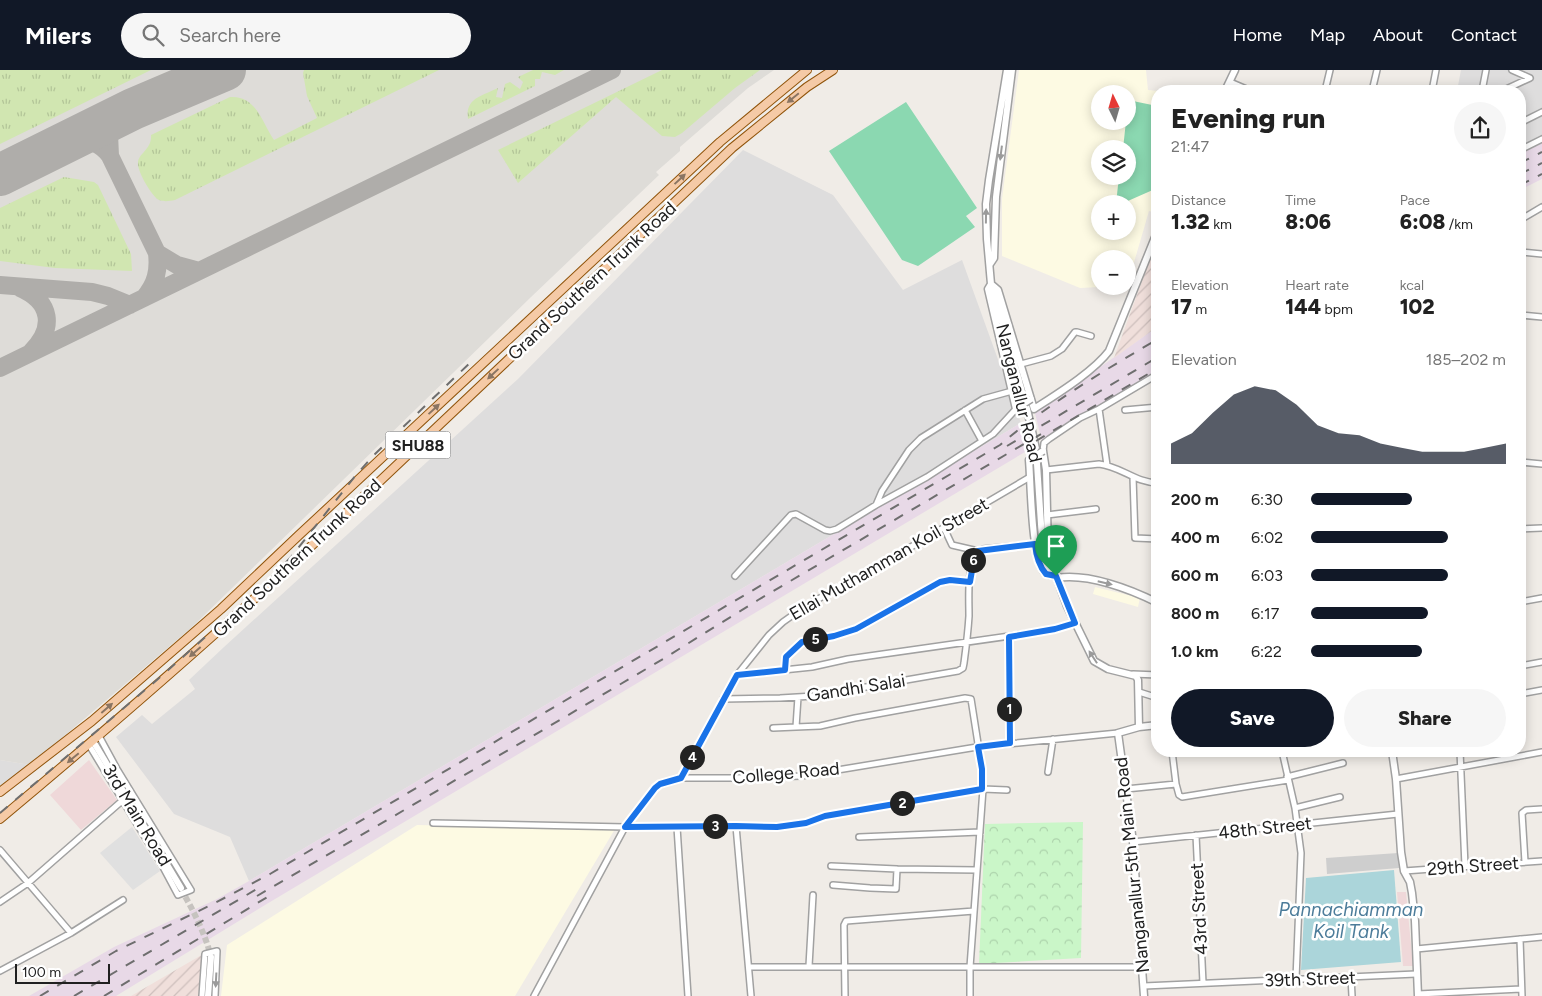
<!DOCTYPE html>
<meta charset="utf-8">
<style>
:root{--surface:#fff;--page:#f6f6f6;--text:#222;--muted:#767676;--accent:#111827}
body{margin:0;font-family:Figtree,sans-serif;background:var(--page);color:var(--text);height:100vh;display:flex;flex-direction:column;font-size:19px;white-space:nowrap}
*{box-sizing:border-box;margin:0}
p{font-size:16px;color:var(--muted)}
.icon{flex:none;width:28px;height:28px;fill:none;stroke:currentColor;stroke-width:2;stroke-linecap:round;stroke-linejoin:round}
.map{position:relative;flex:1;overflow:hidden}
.side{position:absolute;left:1151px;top:15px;width:375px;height:672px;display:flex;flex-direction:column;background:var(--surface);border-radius:20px;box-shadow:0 2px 12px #0003}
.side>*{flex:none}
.needle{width:32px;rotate:355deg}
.controls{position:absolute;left:1091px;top:15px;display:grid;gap:10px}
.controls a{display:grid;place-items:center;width:45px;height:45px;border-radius:50%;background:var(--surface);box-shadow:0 2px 12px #0003;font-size:25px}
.scale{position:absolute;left:15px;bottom:12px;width:95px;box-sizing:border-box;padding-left:5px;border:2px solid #202020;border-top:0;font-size:14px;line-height:18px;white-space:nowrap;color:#202020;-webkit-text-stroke:4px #fff;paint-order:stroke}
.pin{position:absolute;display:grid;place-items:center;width:42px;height:42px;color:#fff;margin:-51px -21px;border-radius:50% 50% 50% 0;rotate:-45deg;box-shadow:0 0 5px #0007}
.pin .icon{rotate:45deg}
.km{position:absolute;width:25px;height:25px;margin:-12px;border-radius:50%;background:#222;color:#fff;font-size:14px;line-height:25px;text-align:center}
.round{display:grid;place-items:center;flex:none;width:52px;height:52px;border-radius:26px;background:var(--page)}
.overview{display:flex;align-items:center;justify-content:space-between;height:85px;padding:0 20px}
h1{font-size:28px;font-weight:800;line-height:38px}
.metrics{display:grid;grid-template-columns:repeat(3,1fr);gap:8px;height:85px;padding:5px 20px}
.metrics div{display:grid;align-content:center}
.metrics b{font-size:21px;font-weight:800}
.metrics small{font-size:14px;font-weight:400}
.metrics p{font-size:14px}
.chart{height:140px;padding:10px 20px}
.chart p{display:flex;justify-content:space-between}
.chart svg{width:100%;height:90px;margin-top:5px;fill:var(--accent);opacity:.7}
.action{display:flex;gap:10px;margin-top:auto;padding:10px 20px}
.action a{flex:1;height:58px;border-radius:30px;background:var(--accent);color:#fff;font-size:20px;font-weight:800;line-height:58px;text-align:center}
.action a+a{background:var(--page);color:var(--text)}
ul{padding:0 20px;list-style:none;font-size:16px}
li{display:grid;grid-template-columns:80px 60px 1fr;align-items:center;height:38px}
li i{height:12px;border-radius:6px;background:var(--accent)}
header{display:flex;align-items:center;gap:30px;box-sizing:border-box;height:70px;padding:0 25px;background:var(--accent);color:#fff}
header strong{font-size:24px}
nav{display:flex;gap:28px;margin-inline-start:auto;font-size:18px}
.search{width:350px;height:45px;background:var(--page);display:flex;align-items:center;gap:12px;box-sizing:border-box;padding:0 18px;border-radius:28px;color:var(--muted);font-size:19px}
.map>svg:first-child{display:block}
.residential{fill:#dedddd}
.commercial{fill:#efd8d9}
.industrial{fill:#e8d9e7}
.education{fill:#fdfae3;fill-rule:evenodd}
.religious{fill:#cecece}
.military{fill:url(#military-furrows)}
.airport{fill:#dedcd8}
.grass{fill:url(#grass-tufts)}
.park{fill:url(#park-crowns)}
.pitch{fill:#8bd8b1}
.parking{fill:#e0e0e0}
.water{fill:#abd5da}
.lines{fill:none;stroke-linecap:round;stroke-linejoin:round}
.taxiway{stroke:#afadaa;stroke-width:18}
.runway{stroke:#afadaa;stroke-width:42}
.tertiary-tunnel{stroke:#c6c3bf;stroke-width:6;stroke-dasharray:6 3;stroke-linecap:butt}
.minor-casing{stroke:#a1a1a1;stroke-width:8}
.tertiary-casing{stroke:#a1a1a1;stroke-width:9}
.primary-casing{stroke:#90540b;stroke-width:10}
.minor{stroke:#fff;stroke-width:5}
.tertiary{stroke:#fff;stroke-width:6}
.primary{stroke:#f5caa6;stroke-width:8}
.rail{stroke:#6e6e6e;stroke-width:2;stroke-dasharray:10 10;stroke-linecap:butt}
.tertiary-bridge-casing{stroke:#a1a1a1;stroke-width:9;stroke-linecap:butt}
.tertiary-bridge{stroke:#fff;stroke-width:6}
.oneway{fill:#8a7563}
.oneway2{fill:#9b9b9b}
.route-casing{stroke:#fff;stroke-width:10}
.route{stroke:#1a73e8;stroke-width:6}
.labels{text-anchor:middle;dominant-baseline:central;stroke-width:5;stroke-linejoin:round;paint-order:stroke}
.shield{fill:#fff;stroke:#636363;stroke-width:1}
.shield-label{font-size:16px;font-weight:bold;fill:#202020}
.street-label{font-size:18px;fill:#202020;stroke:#fff}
.water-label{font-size:19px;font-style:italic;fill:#4c7c9a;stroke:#fff}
</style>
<header>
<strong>Milers</strong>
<div class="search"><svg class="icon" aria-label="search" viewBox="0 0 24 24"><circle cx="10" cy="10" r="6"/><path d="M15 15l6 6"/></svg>Search here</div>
<nav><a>Home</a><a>Map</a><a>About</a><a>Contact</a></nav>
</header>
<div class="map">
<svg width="1542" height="926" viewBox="0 0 1542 926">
<defs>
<pattern id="military-furrows" width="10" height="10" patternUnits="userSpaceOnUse" patternTransform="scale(1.25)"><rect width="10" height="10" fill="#f0dfdb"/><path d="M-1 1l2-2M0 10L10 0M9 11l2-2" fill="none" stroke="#cebfbc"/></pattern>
<pattern id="grass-tufts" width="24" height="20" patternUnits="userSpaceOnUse" patternTransform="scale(1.25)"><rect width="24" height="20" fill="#d1e6b1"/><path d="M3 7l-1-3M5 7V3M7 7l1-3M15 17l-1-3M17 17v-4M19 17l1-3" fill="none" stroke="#b3c598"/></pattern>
<pattern id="park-crowns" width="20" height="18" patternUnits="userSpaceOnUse" patternTransform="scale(1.25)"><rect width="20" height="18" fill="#caf6c8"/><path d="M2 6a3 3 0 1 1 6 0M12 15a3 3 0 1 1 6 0" fill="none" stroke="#add3ac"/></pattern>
</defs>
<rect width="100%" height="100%" fill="#f0ece7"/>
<path class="residential" d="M1461,0h81v71l-22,10v-60h-63z
M743,80l90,45 70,95 59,-30 59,163 -772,458 -19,-44 -56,-23 -58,-77 26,-22 10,9 43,-35 -6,-9 35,-33 294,-268z
M0,690l30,5 -30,24z"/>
<path class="commercial" d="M89,690l28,40 -36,30 -31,-35z
M1397,822h9l7,74h-10z"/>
<path class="industrial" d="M1542,71v38l-22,11v-39z
M1157,257v45l-115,70 -7,-29z
M1021,353l4,29 -760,453 -149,91h-87l85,-49 103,-48 32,-18z"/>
<path class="education" d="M1019,0h127l2,20 10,1 -1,122 -8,-2 -21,72v-24h-28v27h19l-39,2 -78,-32v-57zM1100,24h28v27h-28zM1100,79h28v27h-28zM1100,134h28v27h-28z
M1095,517l45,11 -2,9 -45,-13z
M417,755l198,4 -100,167h-294l6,-51z"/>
<path class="religious" d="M1398,783l1,15 -72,6 -1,-16z"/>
<path class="military" d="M1157,170v87l-43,31z
M205,883l-4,43h-70z"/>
<path class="airport" d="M0,0h774l-26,18 -68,59v4l-24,21 3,3 -129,123 -340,331 -160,136 -30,-5z"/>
<path class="grass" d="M0,0h151l-151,74z
M304,0h135l-264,130c-6,1 -10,2 -16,0 -7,-3 -22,-29 -21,-37 0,-10 14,-13 13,-28l79,-38c26,-2 32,25 44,43l43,-22 -10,-22 -4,-23z
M533,0h31l-9,5 -13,-3 -2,7h-5v7l-67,33c-3,-21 14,-23 30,-31l-2,9 6,1 3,-14 5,-2 10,7 3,-7 -5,-5z
M662,0h98l-25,18 -53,45 -7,4 -13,-1 -46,-39 -98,86 -20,-33z
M64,107l30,5 4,3 33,69 1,17 -77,-3 -55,-7v-53z"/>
<path class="park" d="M1083,752l-2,136 -102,6 6,-140z"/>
<path class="pitch" d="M1128,30l29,6v74l-2,9 -34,15h-5l3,-28h9v-27h-5l3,-28h2z
M906,32l71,106 -11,8 9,11 -57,39 -16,-6 -73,-109z"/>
<path class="parking" d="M132,757l28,44 -27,19 -33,-37z"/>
<path class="water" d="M1394,800l7,92 -100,8 5,-92z"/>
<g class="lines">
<path class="taxiway" d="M208,8l6,-8
M74,68c16,3 27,5 36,18l47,97c2,18 -1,31 -13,45
M110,86l-1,-22 5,-15
M157,183l20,12 22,6
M0,215l92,7 16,4 22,9
M20,218c32,14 35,40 11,64
M0,298l612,-298"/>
<path class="runway" d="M0,105l133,-66 92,-39"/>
<path class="tertiary-tunnel" d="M181,819c12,21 24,44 30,68"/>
<g class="minor-casing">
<path id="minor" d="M1230,12l21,9
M1325,21l5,-21
M1372,21l5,-21
M1432,21l4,-21
M1482,21l4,-21
M1502,21l28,-13 -18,-8
M1520,53l22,-11
M1520,80l22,-11
M1520,150l22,-13
M1520,190l2,-8 20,2
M1520,245l22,2
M1021,294l30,-8 11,-7 13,-17h2l14,4
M1099,339l8,56
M965,340l17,31
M1125,340l33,-3
M1043,381l1,-8 5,-4 31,-21 19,-9 59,-35
M1520,392l22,2
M1046,400l53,-6c21,2 37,19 59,19
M1133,407l2,61 23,1
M876,435l51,-28 66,-43 23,-25
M1047,445l49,-6
M944,458l8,17 26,6
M1520,459l22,-1
M735,506l56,-61 5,-1 29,16 5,1 7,-2 39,-24 6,-14 27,-41 12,-12 62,-39 29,-8
M1520,532l22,-4
M1009,567l1,106
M1520,596l22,-4
M785,601l1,-14 16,-15 32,-6 22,-7 84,-47 10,-2 20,2
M1133,604l25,1
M737,605l75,-8 36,-8 190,-27 17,-3 20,-6
M1139,622l19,6
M1520,624l22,-4
M798,627l-2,30 24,-1 35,-8 110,-20 6,1 11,70 1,20 -13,178v29
M723,629l57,-1 34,-2 144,-25 5,-3 1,-5c2,-15 4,-31 5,-47 0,-18 -2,-43 6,-59 2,-5 4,-6 8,-8l52,-5
M773,658l23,-1
M89,675l74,122 15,28 13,-5 -74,-121 -18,-33
M1172,681l4,33
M1282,681l13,57 6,45 -5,126
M1460,681l5,115
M1048,702l5,-33
M1287,707l56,-14
M681,708l56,-103 32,-40 14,-13 24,-17 63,-34 160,-94
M1396,709l146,-27
M1126,719l50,-5 3,11 3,2 106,-17
M1295,738l45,-11
M433,753l192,4 111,-1 41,1 29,-4 19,-7 158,-27 24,1
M736,756l15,170
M677,757l11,169
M1196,765l7,148
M859,767l121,-5
M1133,772l265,-28
M0,780l71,83
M1525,792l-3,-49 4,-3 16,-1
M831,796l66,3 80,1
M1404,801l138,-10
M833,815l37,3 26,1 1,-20
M0,832l28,-19 95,-83
M1520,869l2,57
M1416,879l126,-12
M809,896l4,-71
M749,897h393
M0,901l71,-38 52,-33
M1351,907l1,19
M1144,916l272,-12
M1418,924l103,-5
M202,926l3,-42 12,-3 -2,45
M534,926l91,-169 30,-39 5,-4 21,-6h54l66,-2 176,-29 141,-14
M845,926l-1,-71 2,-4 128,-10"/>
</g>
<g class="tertiary-casing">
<path id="tertiary" d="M1007,0l-18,110 -3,24 1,35 4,45 36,125 9,40 7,105 3,9 10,13 11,30 27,55 14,8 28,7 2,4 1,47
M1225,21l10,-21
M990,194l4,-6 2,-61 16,-127
M1020,336l-4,3 -28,-120 3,-5 7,6 36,119c23,-15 59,-37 75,-58l49,-121
M1029,390c2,21 2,101 16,113 3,2 7,3 11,3l-1,-7 -7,-19 -2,-80 -3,-19
M1057,508c31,-5 73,11 101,25
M93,671l88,147
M1392,681l4,28 5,73 3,19 6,11 2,11 3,28 3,75
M208,926l3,-39
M1144,926l-11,-154 -15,-109 21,-6 19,-2"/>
</g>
<g class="primary-casing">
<path id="primary" d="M0,722l92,-71 129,-112 77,-73 422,-394 87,-72
M0,749c98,-82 194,-165 288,-251l444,-420 75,-61 26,-17"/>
</g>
<use href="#minor" class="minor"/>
<use href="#tertiary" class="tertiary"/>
<use href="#primary" class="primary"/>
<path class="rail" d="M1520,93l22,-11
M1520,104l22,-11
M1520,115l22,-11
M1036,371l122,-73
M1007,376l151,-89
M0,743l158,-134 106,-94 27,-28 65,-82 18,-20 101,-97
M257,826l202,-118 67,-38 137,-81 95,-59 283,-166
M40,926l76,-45 95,-46 59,-31 730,-429c48,-41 103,-74 158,-106
M74,926l188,-110
M104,926l165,-100"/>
<g class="tertiary-bridge-casing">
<path id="tertiary-bridge" d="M1020,336l11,-7
M1029,390l14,-9"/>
</g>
<use href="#tertiary-bridge" class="tertiary-bridge"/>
</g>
<defs><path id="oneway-solid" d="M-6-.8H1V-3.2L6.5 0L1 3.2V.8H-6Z" transform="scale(1.25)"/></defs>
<g class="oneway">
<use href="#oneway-solid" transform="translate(793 28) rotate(141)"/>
<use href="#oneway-solid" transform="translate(680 109) rotate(-43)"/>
<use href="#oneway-solid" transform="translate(493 304) rotate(137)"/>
<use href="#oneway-solid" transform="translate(434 339) rotate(-43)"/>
<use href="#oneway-solid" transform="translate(195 582) rotate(139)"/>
<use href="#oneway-solid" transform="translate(107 638) rotate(-41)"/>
<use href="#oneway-solid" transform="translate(73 688) rotate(140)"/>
</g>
<g class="oneway2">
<use href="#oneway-solid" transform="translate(1001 83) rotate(97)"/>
<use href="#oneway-solid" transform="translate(986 146) rotate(-89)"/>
<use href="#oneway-solid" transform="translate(1105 513) rotate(13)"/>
<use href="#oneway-solid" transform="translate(1093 587) rotate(-123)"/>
<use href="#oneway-solid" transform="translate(216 910) rotate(93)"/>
</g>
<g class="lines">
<g class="route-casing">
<path id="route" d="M1035,474c1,11 4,22 11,30l10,2 19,47 -20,6 -46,8 1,106 -32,4 4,22v20l-157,27 -19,7 -29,4 -41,-1 -111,1 30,-39 5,-4 21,-6 56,-103 48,-5 1,-13 16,-15 32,-6 22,-7 84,-47 10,-2 20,2 4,-23 4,-8z"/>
</g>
<use href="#route" class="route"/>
</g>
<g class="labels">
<rect class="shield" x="385.5" y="361.5" width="65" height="27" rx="4"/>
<g class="shield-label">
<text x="418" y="375">SHU88</text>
</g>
<g class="street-label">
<text transform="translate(592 211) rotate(-43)">Grand Southern Trunk Road</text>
<text transform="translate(1019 323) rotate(76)">Nanganallur Road</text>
<text transform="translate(297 488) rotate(-43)">Grand Southern Trunk Road</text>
<text transform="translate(889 489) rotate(-30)">Ellai Muthamman Koil Street</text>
<text transform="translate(856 618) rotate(-9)">Gandhi Salai</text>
<text transform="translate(786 703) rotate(-5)">College Road</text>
<text transform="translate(137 745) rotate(59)">3rd Main Road</text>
<text transform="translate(1265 758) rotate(-6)">48th Street</text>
<text transform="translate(1132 795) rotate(-96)">Nanganallur 5th Main Road</text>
<text transform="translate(1473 796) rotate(-4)">29th Street</text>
<text transform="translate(1199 839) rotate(-93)">43rd Street</text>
<text transform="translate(1310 909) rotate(-2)">39th Street</text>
</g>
<g class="water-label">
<text x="1351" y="839">Pannachiamman<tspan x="1351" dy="22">Koil Tank</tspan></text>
</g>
</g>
</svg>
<div class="controls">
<a><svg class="needle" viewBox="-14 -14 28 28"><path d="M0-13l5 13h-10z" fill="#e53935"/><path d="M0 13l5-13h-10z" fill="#767676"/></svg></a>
<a><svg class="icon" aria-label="layers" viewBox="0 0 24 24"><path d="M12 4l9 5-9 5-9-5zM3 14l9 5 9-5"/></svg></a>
<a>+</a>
<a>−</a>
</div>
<div class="scale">100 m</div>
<div class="pin" style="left:1056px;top:506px;background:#1e9e55"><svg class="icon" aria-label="arrive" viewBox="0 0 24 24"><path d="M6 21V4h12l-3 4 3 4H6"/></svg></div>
<b class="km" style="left:1009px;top:639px">1</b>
<b class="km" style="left:902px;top:733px">2</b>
<b class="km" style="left:715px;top:756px">3</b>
<b class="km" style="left:692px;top:687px">4</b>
<b class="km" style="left:815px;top:569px">5</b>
<b class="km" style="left:973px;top:490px">6</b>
<section class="side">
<div class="overview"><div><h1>Evening run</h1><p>21:47</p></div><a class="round"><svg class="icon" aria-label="share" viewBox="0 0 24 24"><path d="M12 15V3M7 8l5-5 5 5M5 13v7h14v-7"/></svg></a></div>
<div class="metrics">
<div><p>Distance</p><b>1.32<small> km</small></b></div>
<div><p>Time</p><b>8:06</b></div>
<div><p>Pace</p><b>6:08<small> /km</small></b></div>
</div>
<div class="metrics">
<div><p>Elevation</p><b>17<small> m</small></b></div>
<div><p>Heart rate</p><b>144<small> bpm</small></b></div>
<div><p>kcal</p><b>102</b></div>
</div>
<div class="chart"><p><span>Elevation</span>185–202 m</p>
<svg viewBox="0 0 160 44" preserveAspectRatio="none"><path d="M0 44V34L10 29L20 19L30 10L40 6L50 8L60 15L70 25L80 29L90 30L100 34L110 36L120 38L130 38L140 38L150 36L160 34V44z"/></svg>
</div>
<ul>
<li><b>200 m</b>6:30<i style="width:52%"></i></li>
<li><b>400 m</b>6:02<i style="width:70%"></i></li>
<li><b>600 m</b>6:03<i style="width:70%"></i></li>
<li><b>800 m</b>6:17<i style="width:60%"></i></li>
<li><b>1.0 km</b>6:22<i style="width:57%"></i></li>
</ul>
<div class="action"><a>Save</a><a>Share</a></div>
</section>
</div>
